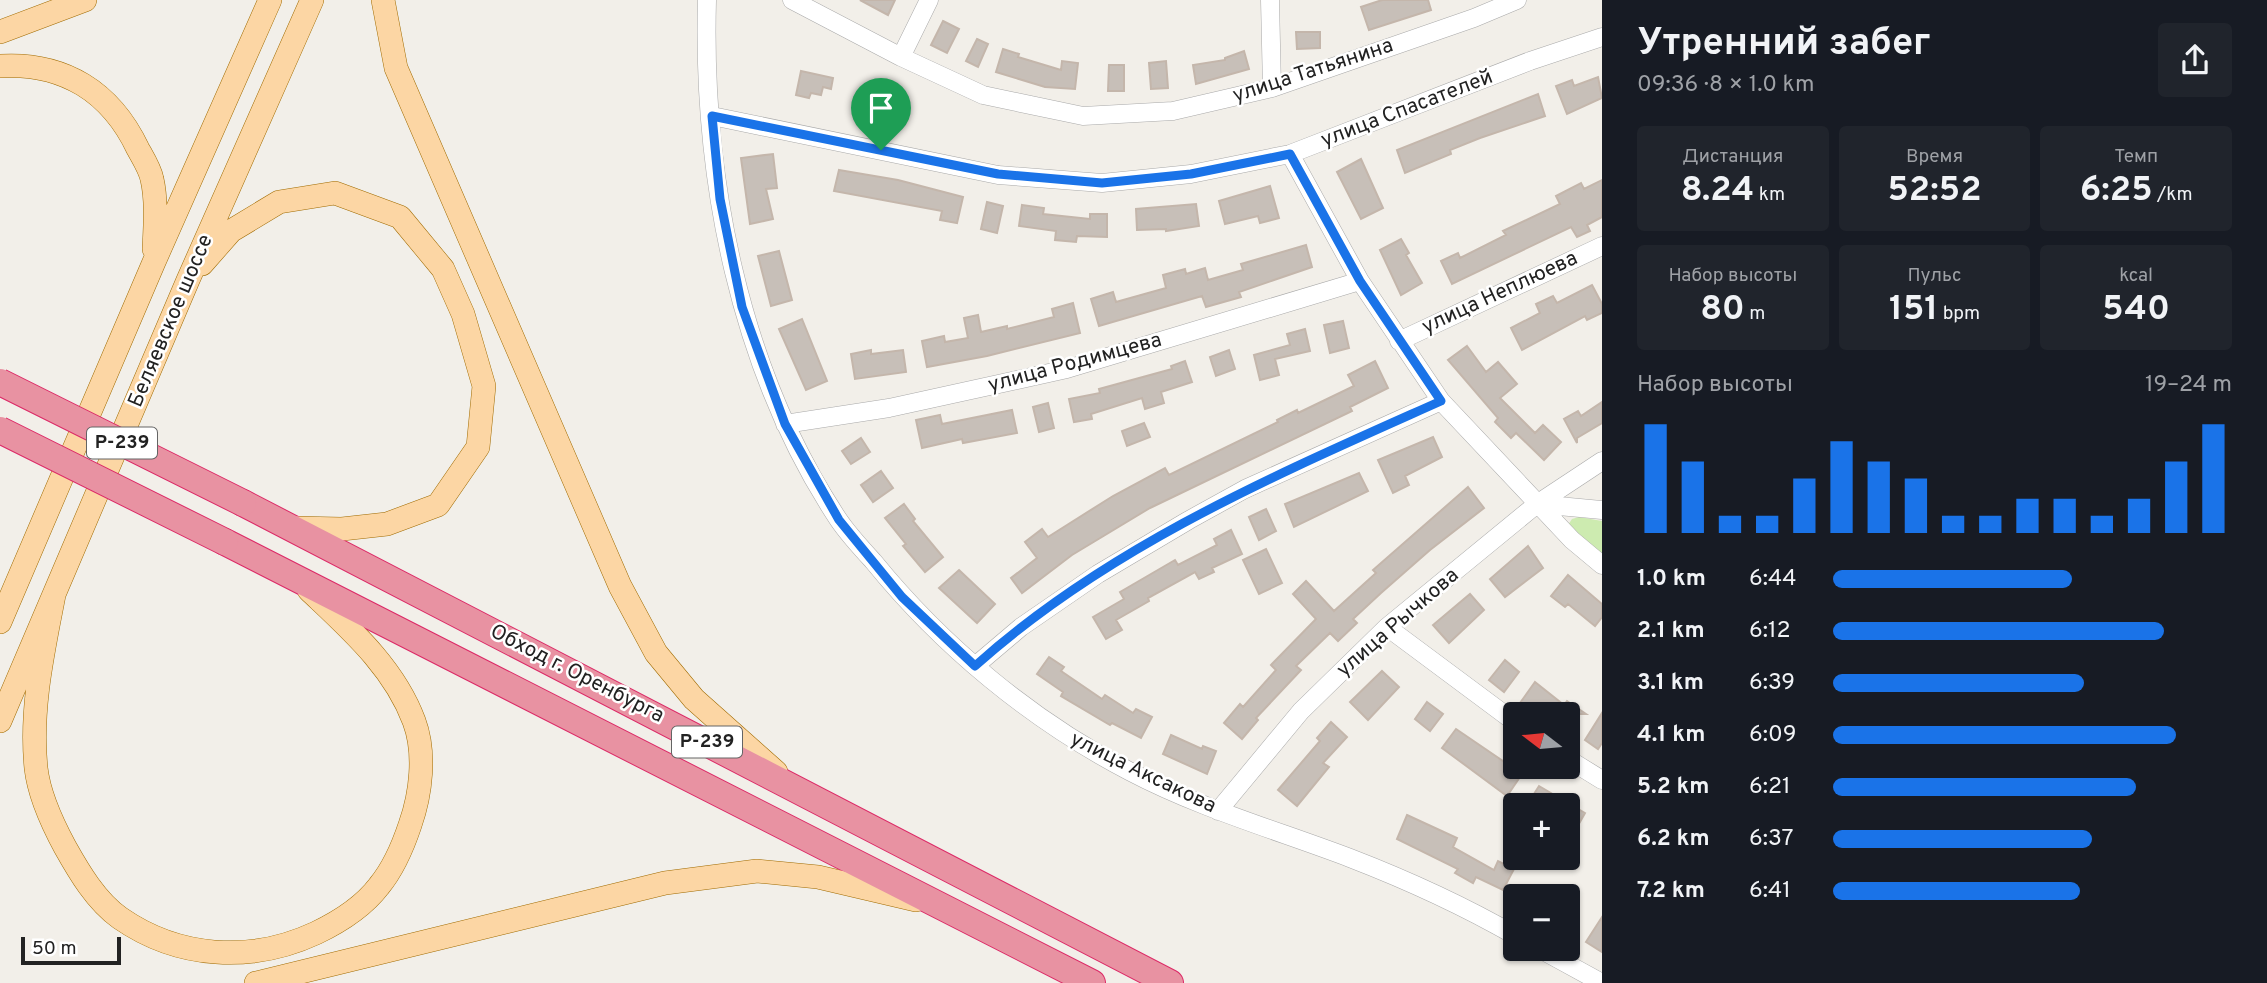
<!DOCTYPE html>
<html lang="ru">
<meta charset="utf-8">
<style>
:root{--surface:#171b24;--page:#20242c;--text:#f1f3f6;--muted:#9ea1a6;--accent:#1a73e8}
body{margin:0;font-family:Overpass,sans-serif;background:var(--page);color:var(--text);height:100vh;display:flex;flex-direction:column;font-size:26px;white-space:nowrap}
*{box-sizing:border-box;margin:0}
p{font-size:23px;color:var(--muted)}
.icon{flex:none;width:38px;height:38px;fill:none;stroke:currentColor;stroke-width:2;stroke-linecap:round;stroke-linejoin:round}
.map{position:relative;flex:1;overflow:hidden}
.panel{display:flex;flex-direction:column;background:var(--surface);width:665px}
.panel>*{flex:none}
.needle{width:46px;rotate:286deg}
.controls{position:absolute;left:1503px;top:702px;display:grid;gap:14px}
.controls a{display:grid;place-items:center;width:77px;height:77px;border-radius:7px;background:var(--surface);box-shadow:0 2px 5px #0004;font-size:35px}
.scale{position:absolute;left:21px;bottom:18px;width:100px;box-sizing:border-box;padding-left:7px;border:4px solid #222;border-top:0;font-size:19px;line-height:24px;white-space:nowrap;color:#222;-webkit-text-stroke:5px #fff;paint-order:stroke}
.pin{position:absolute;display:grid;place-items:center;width:60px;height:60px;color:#fff;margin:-72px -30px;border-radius:50% 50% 50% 0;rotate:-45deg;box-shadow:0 0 7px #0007}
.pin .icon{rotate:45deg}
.round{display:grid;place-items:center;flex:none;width:74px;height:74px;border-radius:7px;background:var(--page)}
.overview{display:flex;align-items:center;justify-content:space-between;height:119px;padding:0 35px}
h1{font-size:38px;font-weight:700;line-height:52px}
.figures{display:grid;grid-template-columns:repeat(3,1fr);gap:10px;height:119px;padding:7px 35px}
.figures div{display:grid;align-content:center;border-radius:7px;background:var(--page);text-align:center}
.figures b{font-size:35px;font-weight:700}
.figures small{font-size:19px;font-weight:400}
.figures p{font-size:19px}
.chart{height:196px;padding:14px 35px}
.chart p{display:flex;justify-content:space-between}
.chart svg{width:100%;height:126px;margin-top:7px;stroke:var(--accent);stroke-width:6}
ul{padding:0 35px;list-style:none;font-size:23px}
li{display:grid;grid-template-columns:112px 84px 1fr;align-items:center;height:52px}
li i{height:18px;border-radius:9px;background:var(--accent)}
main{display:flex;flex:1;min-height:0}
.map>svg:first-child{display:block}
.grass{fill:#cdebb0}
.building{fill:#c7bfb8;stroke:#c4b6ab;stroke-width:2}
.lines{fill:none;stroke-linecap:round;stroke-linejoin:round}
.minor-casing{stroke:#a9a9a9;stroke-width:19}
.major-casing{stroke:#a06b00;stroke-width:24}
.highway-casing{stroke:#dc2a67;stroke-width:28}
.minor{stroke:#fff;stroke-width:18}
.major{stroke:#fcd6a4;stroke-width:23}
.highway{stroke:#e892a2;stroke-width:26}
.highway-bridge-casing{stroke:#dc2a67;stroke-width:28;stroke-linecap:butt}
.highway-bridge{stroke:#e892a2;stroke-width:26}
.route-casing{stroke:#fff;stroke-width:14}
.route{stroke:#1a73e8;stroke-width:9}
.labels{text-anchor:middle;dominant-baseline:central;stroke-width:5;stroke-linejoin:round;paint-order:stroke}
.shield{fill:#fff;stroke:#646464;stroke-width:2}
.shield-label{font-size:19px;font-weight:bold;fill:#222}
.street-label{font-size:21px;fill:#222;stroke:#fff}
</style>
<main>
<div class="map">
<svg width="1602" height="983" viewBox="0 0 1602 983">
<rect width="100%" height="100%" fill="#f2efe9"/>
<path class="grass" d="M1579,517l23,4v37l-34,-33 4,-6z"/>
<path class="building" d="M860,0h35l-7,15z
M1382,0h46l3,10 -62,20 -8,-23z
M943,21l16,8 -12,24 -16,-8z
M1296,32h24v16l-23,1z
M977,39l11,5 -10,23 -12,-6z
M1003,49l16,5 -1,3 43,13 1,-9 16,2 -3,26 -30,-2 -49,-15z
M1244,51l5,18 -53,15 -3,-19 32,-5v-2z
M1166,61l2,27 -17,1 -2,-26z
M1109,65h15v26h-16z
M801,71l32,7 -2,11 -8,-2 -2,8 -10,-2 -2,5 -13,-3z
M1598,77l4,21 -35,16 -11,-28 16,-6 2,6z
M1538,94l7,22 -65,22 -30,12 1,4 -46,19 -8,-23z
M773,154l4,34 -11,1 7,30 -23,5 -9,-66z
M1361,159l22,49 -22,11 -24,-47z
M839,170l59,10 65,17 -6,26 -17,-3 2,-9 -108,-20z
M1602,180v37l-15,8 3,6 -13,6 -6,-10 -119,57 -11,-23 17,-8 2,5 46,-23 -3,-4 57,-27 -4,-8 25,-13 3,6z
M1270,186l9,32 -19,5 -2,-7 -33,8 -6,-23z
M987,202l16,4 -6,27 -16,-4z
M1196,204l3,22 -33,5v-2l-29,1 -1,-21z
M1022,205l22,3 -1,6 47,5v-5h17v23l-30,-1 -1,6 -21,-2 1,-9 -37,-5z
M1401,239l8,14 -3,2 16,28 -21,12 -21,-45z
M1306,245l6,22 -73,25 2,5 -35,10 -4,-11 -103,30 -8,-27 22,-7 3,10 50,-14 -3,-13 22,-6 1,5 19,-6 3,12 35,-10 -2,-6z
M779,251l13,49 -21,6 -13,-50z
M1592,285l10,19v9l-15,7 -2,-4 -63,34 -11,-22 29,-15 -4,-9 17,-8 4,7z
M1073,303l7,30 -93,23 -60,11 -5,-26 22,-5 1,6 23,-4 -4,-20 14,-3 3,17 26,-6v3l47,-12 -2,-8z
M802,319l25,62 -21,9 -27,-61z
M1343,321l6,27 -19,5 -6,-28z
M1305,329l5,22 -35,8 4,16 -19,5 -6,-25 36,-10 -3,-11z
M1467,346l19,26 12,-10 19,22 -17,14 35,35 8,-8 18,17 -17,18 -28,-27 -5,5 -16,-16 3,-4 -50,-58z
M871,350v4l32,-4 3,22 -51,7 -4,-25z
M1229,350l6,19 -19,7 -6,-19z
M1185,361l7,21 -31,10 3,11 -19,6 -3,-11 -51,16 1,5 -18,3 -5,-23 31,-6 -1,-4 73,-20 -1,-3z
M1375,361l13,27 -38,19 2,4 -202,97 -78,47 -50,38 -11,-15 26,-20 -12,-16 17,-13 6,8 65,-41 52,-28 4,7 109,-53 -1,-2 20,-10 1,3 56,-27 -6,-11z
M1602,402v21l-25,15v5l-13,-24 14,-8 3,5z
M1048,403l6,25 -15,4 -6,-25z
M1012,410l5,23 -54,10 -1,-4 -40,9 -6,-28 24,-5 2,9z
M1144,423l6,14 -23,9 -5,-15z
M1433,437l9,20 -37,19 4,9 -16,8 -15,-33z
M861,438l9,14 -19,12 -9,-13z
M881,471l12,17 -20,14 -12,-17z
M1359,473l9,18 -74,36 -9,-23z
M1468,487l16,21 -54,42 -49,43 -28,26 4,4 -19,18 -8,-8 -34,33 5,4 -45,48 2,2 -16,19 -18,-16 16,-19 3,3 33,-37 -5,-5 45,-46 -23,-25 13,-13 28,30 42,-38 -3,-3z
M904,504l11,15 -2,2 30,36 -18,15 -22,-26 3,-2 -21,-26z
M1266,509l10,22 -17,9 -10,-23z
M1231,530l11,24 -30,14 2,4 -15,7 -4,-7 -47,26 1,3 -33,19 6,10 -16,9 -13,-22 31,-18 -4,-7 55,-32 3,5 39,-20 -3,-6z
M1528,546l15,22 -38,29 -15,-18z
M1266,549l16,34 -23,11 -16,-34z
M959,570l36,34 -18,19 -38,-35z
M1568,575l34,29v13l-7,9 -27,-22 -3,3 -14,-11z
M1470,594l14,16 -35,33 -16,-18z
M1049,657l15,10 -3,4 41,28 3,-4 28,18 3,-4 16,8 -11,21 -29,-15 -2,2 -49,-29 2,-4 -26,-18z
M1505,660l14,12 -15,20 -15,-12z
M1382,671l17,16 -31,33 -18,-18z
M1535,682l29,23 3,-4 19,13h-51l-15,-11z
M1427,702l16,12 -13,17 -15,-12z
M1602,713v30l-4,6 -13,-9z
M1331,722l16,15 -24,26 6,4 -32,39 -19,-16 42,-49 -3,-3z
M1456,729l66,45 -15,22 -65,-48z
M1171,735l31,14 1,-3 13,5 -9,23 -44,-20z
M1539,786l46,27 -17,30v-38h-41z
M1407,815l50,23 -4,9 41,23 4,-9 16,8 -11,21 -27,-13 -3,6 -18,-10 3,-4 -61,-30z
M1602,917v35l-16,-10z"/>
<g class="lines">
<g class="minor-casing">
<path id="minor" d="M707,0c-5,178 32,369 131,519 10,15 23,29 35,42 69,85 158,159 256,210 70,37 147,59 221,87 57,22 112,47 166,78
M792,0l109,57 82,38 100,21 90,-5 99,-23 202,-70 43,-18
M1270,0l2,88
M901,57l28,-57
M712,116l286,59 104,8 89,-9 99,-20 240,-93 72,-24
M1290,154l70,127 81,120 131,139 30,25
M1399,341l203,-95
M785,424l104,-16 178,-39 293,-88
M1537,504l65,6
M1387,627l129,96
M975,666l46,-39 77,-53 91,-54 56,-31 196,-88
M1568,759l34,21
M1218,811l83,-100 86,-84 150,-123 65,-43
M1538,948l64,35"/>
</g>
<g class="major-casing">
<path id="major" d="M383,0l13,68 224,518 36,67 38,46 82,73
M0,32l85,-32
M0,66c64,-4 111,26 138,83 5,9 12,20 14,30 5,22 3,47 2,70
M202,264l29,-33 48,-29 56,-9 65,24 43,52 20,45 21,72 -6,61 -40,58 -51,19 -45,5 -46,-1
M54,595c-11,57 -24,114 -18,173 3,27 16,55 29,79 14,25 31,54 55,71 59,41 132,45 196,15 23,-11 47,-26 63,-47 14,-17 24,-40 31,-61 11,-31 16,-72 4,-104 -20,-54 -65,-93 -105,-131
M0,622l154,-360 116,-262
M0,721l188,-441 124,-280
M256,983l409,-100 92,-12 61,6 98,23"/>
</g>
<g class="highway-casing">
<path id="highway" d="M243,503l927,480
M225,542l867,441"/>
</g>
<use href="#minor" class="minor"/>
<use href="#major" class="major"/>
<use href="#highway" class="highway"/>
<g class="highway-bridge-casing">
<path id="highway-bridge" d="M0,382l243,121
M0,430l225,112"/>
</g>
<use href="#highway-bridge" class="highway-bridge"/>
</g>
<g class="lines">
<g class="route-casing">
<path id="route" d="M712,116l286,58 104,9 89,-9 99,-20 70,127 81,120c-163,73 -331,144 -466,265l-73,-69 -63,-77 -54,-96 -43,-117 -22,-108z"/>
</g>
<use href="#route" class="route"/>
</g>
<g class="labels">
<g class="shield">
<rect x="87" y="427.5" width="70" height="31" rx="5"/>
<rect x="672" y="726.5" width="70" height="31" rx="5"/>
</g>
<g class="shield-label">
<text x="122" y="443">Р-239</text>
<text x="707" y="742">Р-239</text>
</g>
<g class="street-label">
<text transform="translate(1313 71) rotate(-18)">улица Татьянина</text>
<text transform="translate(1407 109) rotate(-21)">улица Спасателей</text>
<text transform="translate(1500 293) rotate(-25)">улица Неплюева</text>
<text transform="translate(171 321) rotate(-67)">Беляевское шоссе</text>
<text transform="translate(1075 363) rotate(-15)">улица Родимцева</text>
<text transform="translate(1398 623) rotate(-41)">улица Рычкова</text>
<text transform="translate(577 674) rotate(27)">Обход г. Оренбурга</text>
<text transform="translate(1143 773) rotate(26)">улица Аксакова</text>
</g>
</g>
</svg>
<div class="controls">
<a><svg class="needle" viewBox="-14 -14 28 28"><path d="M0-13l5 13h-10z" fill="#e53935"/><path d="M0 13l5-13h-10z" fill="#9ea1a6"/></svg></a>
<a>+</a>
<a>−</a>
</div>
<div class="scale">50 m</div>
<div class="pin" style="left:881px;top:150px;background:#1e9e55"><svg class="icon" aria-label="arrive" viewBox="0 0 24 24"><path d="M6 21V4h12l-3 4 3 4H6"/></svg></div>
</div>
<section class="panel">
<div class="overview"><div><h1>Утренний забег</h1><p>09:36 · 8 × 1.0 km</p></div><a class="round"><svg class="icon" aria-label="share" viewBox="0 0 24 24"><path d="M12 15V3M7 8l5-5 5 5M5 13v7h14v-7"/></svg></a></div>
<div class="figures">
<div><p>Дистанция</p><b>8.24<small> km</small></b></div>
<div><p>Время</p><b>52:52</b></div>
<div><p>Темп</p><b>6:25<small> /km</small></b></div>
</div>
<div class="figures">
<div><p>Набор высоты</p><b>80<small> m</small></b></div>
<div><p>Пульс</p><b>151<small> bpm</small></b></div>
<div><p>kcal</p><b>540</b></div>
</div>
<div class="chart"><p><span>Набор высоты</span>19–24 m</p>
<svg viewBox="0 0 160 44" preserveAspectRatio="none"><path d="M5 44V6M15 44V19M25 44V38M35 44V38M45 44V25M55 44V12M65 44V19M75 44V25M85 44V38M95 44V38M105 44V32M115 44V32M125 44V38M135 44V32M145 44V19M155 44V6"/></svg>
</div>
<ul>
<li><b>1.0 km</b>6:44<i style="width:60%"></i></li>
<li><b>2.1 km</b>6:12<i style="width:83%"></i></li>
<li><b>3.1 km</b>6:39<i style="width:63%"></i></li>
<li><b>4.1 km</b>6:09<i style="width:86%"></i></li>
<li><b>5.2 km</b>6:21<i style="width:76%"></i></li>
<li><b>6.2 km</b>6:37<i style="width:65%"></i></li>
<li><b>7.2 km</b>6:41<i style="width:62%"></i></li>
</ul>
</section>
</main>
